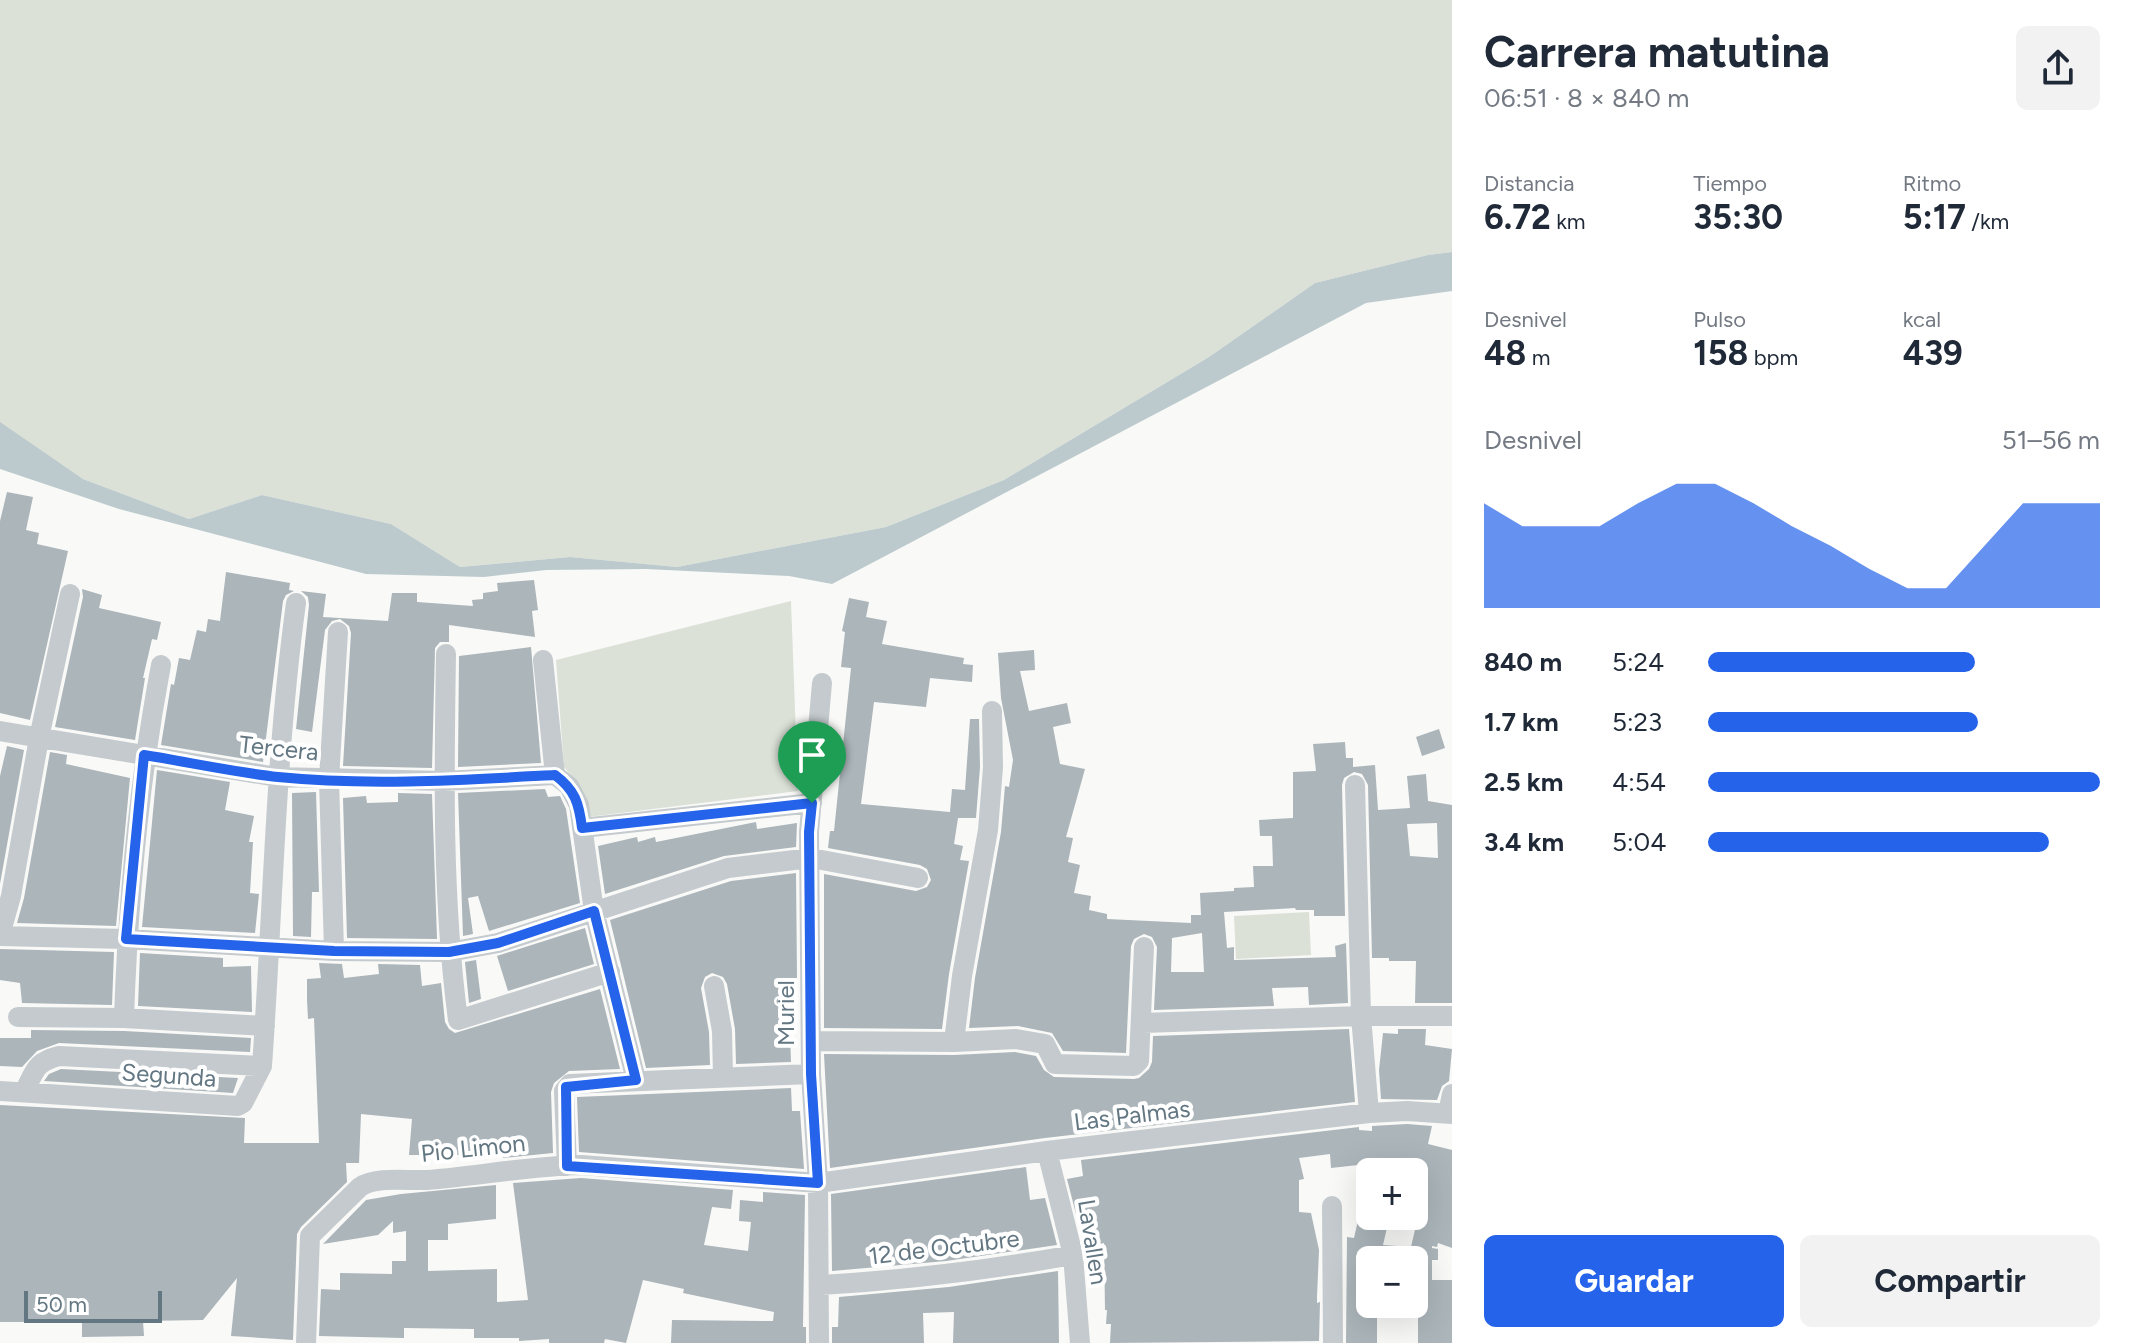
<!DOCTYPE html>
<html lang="es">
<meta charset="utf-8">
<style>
:root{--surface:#fff;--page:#f2f2f3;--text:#1f2937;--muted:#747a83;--accent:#2563eb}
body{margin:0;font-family:Figtree,sans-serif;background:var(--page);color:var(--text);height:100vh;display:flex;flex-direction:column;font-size:30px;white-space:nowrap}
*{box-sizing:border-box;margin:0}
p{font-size:26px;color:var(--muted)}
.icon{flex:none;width:44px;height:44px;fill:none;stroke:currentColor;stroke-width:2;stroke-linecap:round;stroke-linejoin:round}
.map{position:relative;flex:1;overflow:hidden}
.sheet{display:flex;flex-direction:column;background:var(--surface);width:680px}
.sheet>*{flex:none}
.fabs{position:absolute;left:1356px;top:1158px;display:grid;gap:16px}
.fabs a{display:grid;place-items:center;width:72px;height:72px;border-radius:12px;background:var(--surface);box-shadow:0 8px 32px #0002;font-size:40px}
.scale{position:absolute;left:24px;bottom:20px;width:138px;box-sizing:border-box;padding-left:8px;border:4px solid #637783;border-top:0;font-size:22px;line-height:28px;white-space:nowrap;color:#637783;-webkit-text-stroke:6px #fff;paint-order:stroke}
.pin{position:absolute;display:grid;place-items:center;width:68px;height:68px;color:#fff;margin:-82px -34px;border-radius:50% 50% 50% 0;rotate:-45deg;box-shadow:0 0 8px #0007}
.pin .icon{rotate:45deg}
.round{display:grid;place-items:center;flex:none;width:84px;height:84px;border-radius:12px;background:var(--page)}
.headline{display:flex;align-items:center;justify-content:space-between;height:136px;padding:0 32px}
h1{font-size:44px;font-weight:700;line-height:60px}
.metrics{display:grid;grid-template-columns:repeat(3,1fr);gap:12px;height:136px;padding:8px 32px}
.metrics div{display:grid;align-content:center}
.metrics b{font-size:34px;font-weight:700}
.metrics small{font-size:22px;font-weight:400}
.metrics p{font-size:22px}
.chart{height:224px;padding:16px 32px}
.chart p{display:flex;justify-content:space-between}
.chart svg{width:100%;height:144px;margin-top:8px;fill:var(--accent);opacity:.7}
.button{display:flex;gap:16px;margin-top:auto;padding:16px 32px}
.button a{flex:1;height:92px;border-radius:12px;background:var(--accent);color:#fff;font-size:32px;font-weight:700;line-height:92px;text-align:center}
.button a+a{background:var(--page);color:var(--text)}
ul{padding:0 32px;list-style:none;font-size:26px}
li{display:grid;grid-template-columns:128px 96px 1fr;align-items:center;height:60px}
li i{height:20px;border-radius:10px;background:var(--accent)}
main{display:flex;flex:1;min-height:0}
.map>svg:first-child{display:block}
.green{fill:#dbe1d7}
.water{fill:#bccacd}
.building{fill:#abb5ba;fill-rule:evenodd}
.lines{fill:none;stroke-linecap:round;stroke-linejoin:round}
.minor{stroke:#c4cacd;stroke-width:20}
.route-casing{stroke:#fff;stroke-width:16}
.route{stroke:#2563eb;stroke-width:10}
.labels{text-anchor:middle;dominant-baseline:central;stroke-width:8;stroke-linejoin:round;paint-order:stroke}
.street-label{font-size:24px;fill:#637783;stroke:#fff}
</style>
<main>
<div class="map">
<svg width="1452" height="1343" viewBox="0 0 1452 1343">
<rect width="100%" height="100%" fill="#f9f9f7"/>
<path class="green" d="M0,0h1452v252l-24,3 -113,28 -106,74 -205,123 -118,47 -209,40 -107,-10 -110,10 -69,-43 -129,-29 -73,24 -106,-40 -83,-56z
M791,601l7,190 -210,26 -7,-29 -17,-21 -8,-107z
M1309,912l2,43 -75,4 -2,-43z"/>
<path class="water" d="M1452,252v39l-86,12 -534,281 -43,-8 -143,-7 -100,1 -62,7 -118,-3 -247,-65 -119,-40v-47l83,57 106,40 73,-24 129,29 69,43 110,-10 107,10 209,-40 118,-47 205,-123 106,-74 113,-28z"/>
<path class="building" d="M7,492l26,5 -7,33 13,3 -2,11 31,7 -38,169 -30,-7v-192z
M226,572l64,11 -1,7 5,1 -8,4 -3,6 -20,161 -102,-17 10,-61 3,1 5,-27 11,2 7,-30 9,2 2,-13 12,2z
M534,580l4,30 -6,1 3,26 -86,-12v17h-9l-5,6 -3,120 -89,-2 8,-133 -2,-7 -9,-7 -8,2 -7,9 -13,102 -16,-3 13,-124 -1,-8 -7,-6 25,3 -3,23 65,4 4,-28h25v9l56,4 -1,-6 11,-1v-6l15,-2 -1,-8z
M82,589l20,6 -3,13 62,14 -4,18 -5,-1 -9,39h2l-10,62 -80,-13 28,-130z
M849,598l20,4 -3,15 21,4 -5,23 82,14 -1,6 10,1 -1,17 -42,-4 -4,29 -52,-5 -13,102 89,8 2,-23 13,1 5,-71h9l1,48 -4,51h-18l-4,26 9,2 -3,14 9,1 -20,113 -7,55 -118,-1v-154l92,17 11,-4 4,-7 -4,-11 -7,-4 -92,-17 2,-17h4l17,-163 -10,-1 4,-35 -3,-1z
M531,647l10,116 -83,4 1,-111z
M1034,650l1,20 -15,1 9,40 38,-8 4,20 -18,4 7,37 25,5 -19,68 7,1 -5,24 12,3 -6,28 17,3 -2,14 18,4v5l84,4v-8h10l-1,-22 34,-2v-3l20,-1 -1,-21h20l-1,-30h-12l-1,-16 34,-2v-46l23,-1 -3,-27 32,-2 1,16h7v9l22,-2 3,45 32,-2 -3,-32 19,-2 2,27 24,4v198h-37l1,-42h-27v-3h-17l-4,-173 -6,-11 -8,-2 -10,6 -2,7 3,131h-31v-6h-18l-1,-2 -71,4 3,36 7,-1v13l102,-3 -1,-11 11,-3 2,60 -39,2 -1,-18 -36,1 2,18 -120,4 3,-63 -5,-10 -8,-3 -10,5 -3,7 -5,107 -63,-2 -11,-18 -34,-7 -49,2 6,-50 26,-146 4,-46 4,1 4,-27 -12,-62 -3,-45zM1437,823l1,35 -28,-2 -3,-32zM1202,933l2,39h-33l1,-34z
M1439,729l6,19 -23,8 -6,-19z
M7,746l17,4 -24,134v-108z
M50,752l17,3 -1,9 64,14 -14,148 -99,-3 7,-25z
M157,770l73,12 -5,28 29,6 -5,26h4l-3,51 9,1 -4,39 -113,-6z
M545,789l3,8 12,-1 6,13 14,94 -91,28 -11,-35 -10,2 5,36 -10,2 -5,-143z
M316,792l3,100h-7l-1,45 -18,-1 -1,-143z
M398,793l34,1 5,145 -90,-1 -4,-140 23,-2 1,7 31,-1z
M756,822l1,7 40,-6 -1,24 -72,9 -119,38 -7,-48 39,-9 1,5 17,-5 1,5z
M796,873l1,105h-9l3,84 -55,2 -1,-35 -8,-45 -4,-7 -11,-4 -7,4 -4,11 8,44 1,33 -64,3 -36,-148 121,-39z
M585,928l9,36 -86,27 -11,-35z
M0,949l114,3 -2,53 -90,-2 -2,-20 -20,-3z
M140,953l83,5v9l28,-1 1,46 -114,-6z
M476,960l5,39 -12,4 -4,-41z
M319,963l23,1 2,14 35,-4 -1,-10 42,1 2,21 19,-3 4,39 4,7 6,4 145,-44 20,80 -51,2 -15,12 -3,9 2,61 -50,5v-3h-94l3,-36 -51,-5 -2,49h-13l1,19 -46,45 -4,7 -4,106 -62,-4 6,-58 -34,42 -60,1 1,15 -62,1v-15h-82v-217l245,13 -1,25h75l-5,-125 -6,1 -1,-19v-21l14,-1z
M1349,1029l6,73 -310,36 -215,30 -6,-114 130,1 61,-3 21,4 8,14 10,7 80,2 5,-1 10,-9 3,-7 1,-26z
M1398,1029h28l-1,16 27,4 -3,32 -7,5 -5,14 -56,-1 -2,-29 4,-37 15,1z
M31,1030l93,1 127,7 -1,14 -191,-9 -22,8 -15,16 -22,-1v-28h31z
M61,1069l177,9 -5,15 -189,-12 5,-7z
M791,1088l1,23h8l4,58 -225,-17 -2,-55z
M1407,1124l25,2 -4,18 24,6v98l-14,-5 -1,4 -5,-1v2l6,1v11h-6v20h20v63h-34v-26l-4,-1v-56h-44v25h-7v28l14,-1v31h-31l1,-106 7,1 5,-22h19l11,3 -6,26 28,2 13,-56 -10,-4v-15h-49l2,-8 -36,4 -1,-14 -31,4 5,21 -5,1v32l12,1 8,37 -2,47v6l3,-1 -1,39 -209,2 1,-19h-5l1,-14h-2l-1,-67 -15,3 -6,-33 -7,1 -9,-35 16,-3 -2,-16 278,-33v3l13,1v-5z
M1026,1167l4,33 15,-2 12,47 -111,16 -114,10 -1,-77z
M581,1178l152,12 -2,19 -19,-2 -8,38 44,6 3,-29 -12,-1 1,-21 23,2v-10l42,3 -2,132h3v16h-135l1,-23 101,1 1,-9 -91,-19 1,-4 -41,-9 -17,63 -21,-4 -1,4h-55v-4l-30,2v-3h-45v-9l-70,-1v10l-85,-2 2,-47 19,1v-17l52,1v-13h14v-30l-13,2v-12l-15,14 -55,9 43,-44 35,-6 95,-9v34l-48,5v16h-20v31l69,-2v33l31,-2 -15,-117z
M1058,1271l1,72h-106l1,-31 -31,1 1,30h-92v-16h6l1,-30 110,-10z"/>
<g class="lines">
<path class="minor" d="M446,654c-2,122 -4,245 12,366l152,-48
M543,660l12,115 14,11 10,19 15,106 42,169
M0,731l277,46 167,4 111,-6
M1355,785l6,231 8,97
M582,828l230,-25
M0,935l11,-39 28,-158 31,-144
M0,936l126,3 208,12 115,1 49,-9 230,-75 83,-10 107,20
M334,951l-5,-172 9,-147
M714,986l8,45 1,46
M18,1017l106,1 141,8
M124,1018c4,-119 15,-237 37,-353
M1142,1023l219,-7h91
M811,1041l143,1 62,-3 29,5 10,20 79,2 5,-5 5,-114
M954,1042l8,-66 26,-146 5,-63 -1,-56
M0,1091l238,15 5,-3 19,-37c11,-155 13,-310 34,-463
M24,1092c11,-21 11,-30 35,-36l203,10
M1448,1113l4,-19
M1047,1151l26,104 7,88
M567,1166l-3,-75 6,-7 241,-10
M1332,1206l1,137
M821,1285c85,-5 168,-15 252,-30
M306,1343l4,-107 50,-49c16,-11 47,-6 67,-7 51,-4 102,-14 154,-15l237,18 229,-32 322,-38 38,-2 45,3
M819,1343l-1,-160 -7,-109 -2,-242 13,-149"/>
</g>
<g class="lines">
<g class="route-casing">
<path id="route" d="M144,755c44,7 89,17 134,22 91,9 185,3 277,-2 20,15 24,28 27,53l230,-25 -3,29 2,242 7,109 -251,-17 -1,-79 70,-7 -42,-169 -96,32 -49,9 -115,-1 -208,-12z"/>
</g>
<use href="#route" class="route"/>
</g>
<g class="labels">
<g class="street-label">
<text transform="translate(279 748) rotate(6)">Tercera</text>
<text transform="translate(785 1013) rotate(-90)">Muriel</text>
<text transform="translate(169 1075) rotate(4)">Segunda</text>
<text transform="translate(1132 1115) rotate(-7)">Las Palmas</text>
<text transform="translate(473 1148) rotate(-6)">Pio Limon</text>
<text transform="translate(1093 1242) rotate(81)">Lavallen</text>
<text transform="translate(944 1247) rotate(-7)">12 de Octubre</text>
</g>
</g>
</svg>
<div class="fabs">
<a>+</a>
<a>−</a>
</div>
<div class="scale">50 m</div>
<div class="pin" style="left:812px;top:803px;background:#1e9e55"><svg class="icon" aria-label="arrive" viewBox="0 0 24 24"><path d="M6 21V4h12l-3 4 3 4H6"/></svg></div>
</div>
<section class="sheet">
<div class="headline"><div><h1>Carrera matutina</h1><p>06:51 · 8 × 840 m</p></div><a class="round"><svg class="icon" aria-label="share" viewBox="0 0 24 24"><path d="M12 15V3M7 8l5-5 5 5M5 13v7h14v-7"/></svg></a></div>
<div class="metrics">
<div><p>Distancia</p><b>6.72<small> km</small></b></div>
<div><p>Tiempo</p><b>35:30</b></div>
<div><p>Ritmo</p><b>5:17<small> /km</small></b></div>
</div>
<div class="metrics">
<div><p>Desnivel</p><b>48<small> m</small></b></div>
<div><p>Pulso</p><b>158<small> bpm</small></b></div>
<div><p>kcal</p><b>439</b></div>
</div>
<div class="chart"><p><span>Desnivel</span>51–56 m</p>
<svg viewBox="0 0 160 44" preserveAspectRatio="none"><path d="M0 44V12L10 19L20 19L30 19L40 12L50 6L60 6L70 12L80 19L90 25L100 32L110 38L120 38L130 25L140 12L150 12L160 12V44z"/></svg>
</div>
<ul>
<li><b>840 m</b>5:24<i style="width:68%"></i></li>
<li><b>1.7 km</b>5:23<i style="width:69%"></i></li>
<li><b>2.5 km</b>4:54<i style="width:100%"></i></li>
<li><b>3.4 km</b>5:04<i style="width:87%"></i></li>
</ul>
<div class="button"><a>Guardar</a><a>Compartir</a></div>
</section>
</main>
